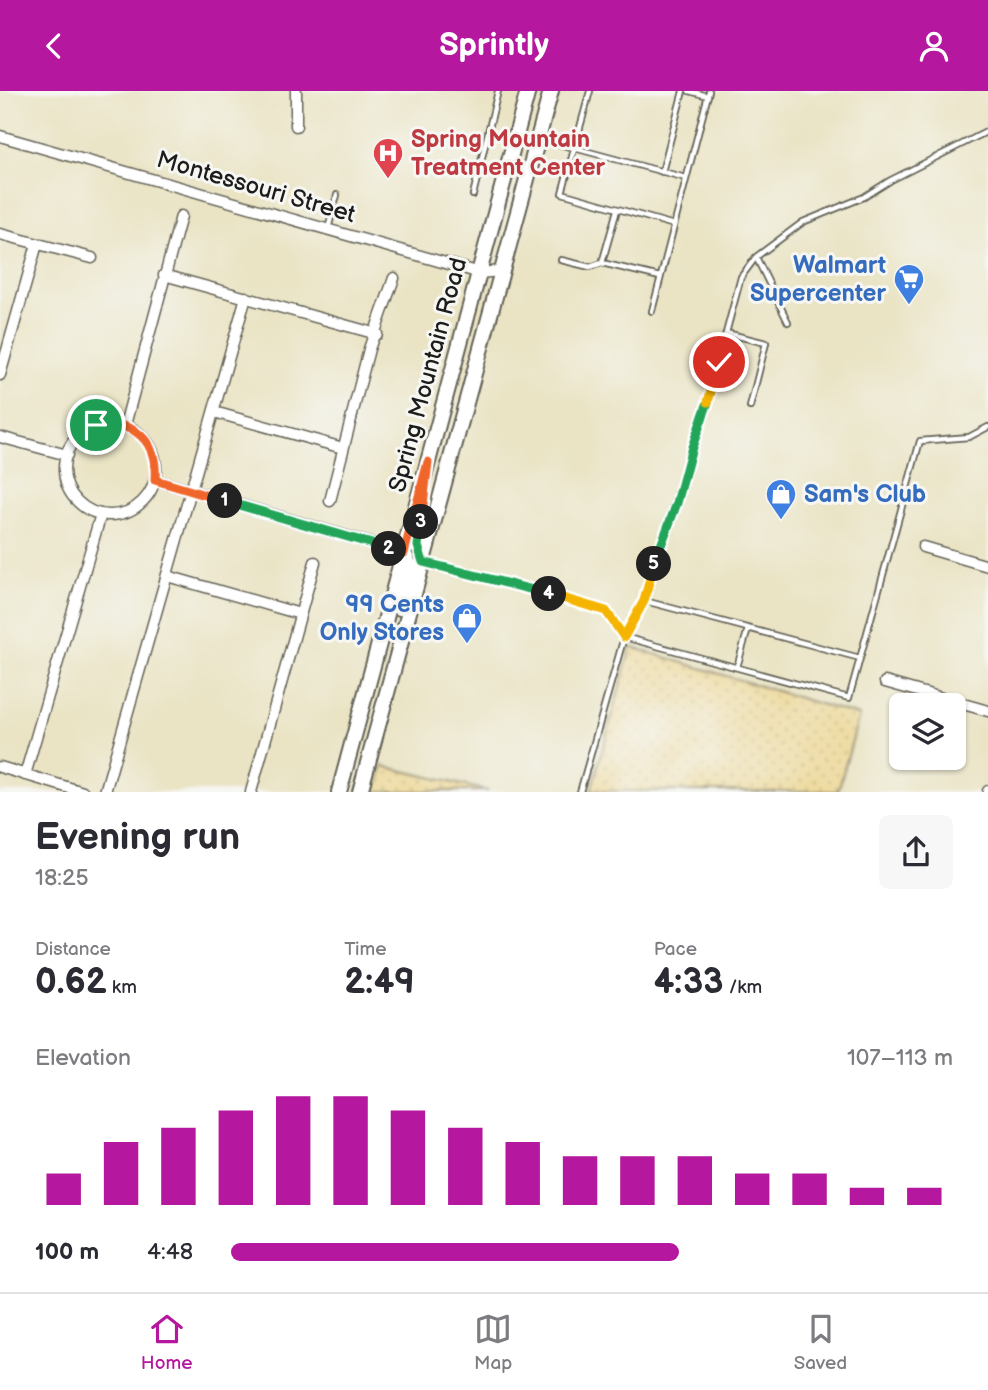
<!DOCTYPE html>
<meta charset="utf-8">
<style>
:root{--surface:#fff;--page:#f7f7f7;--text:#2b2b33;--muted:#7c7c81;--line:#e1e1e2;--accent:#b5179e}
body{margin:0;font-family:"Balsamiq Sans",sans-serif;background:var(--page);color:var(--text);height:100vh;display:flex;flex-direction:column;font-size:26px;white-space:nowrap}
*{box-sizing:border-box;margin:0}
p{font-size:23px;color:var(--muted)}
.icon{flex:none;width:38px;height:38px;fill:none;stroke:currentColor;stroke-width:2;stroke-linecap:round;stroke-linejoin:round}
.map{position:relative;height:701px;overflow:hidden}
.sheet{display:flex;flex-direction:column;background:var(--surface);flex:1}
.sheet>*{flex:none}
.fabs{position:absolute;left:889px;top:602px;display:grid;gap:14px}
.fabs a{display:grid;place-items:center;width:77px;height:77px;border-radius:10px;background:var(--surface);box-shadow:0 2px 5px #0004;font-size:35px}
.pin{position:absolute;display:grid;place-items:center;width:60px;height:60px;color:#fff;margin:-30px;border:4px solid #fff;border-radius:50%;box-shadow:0 2px 7px #0007}
.km{position:absolute;width:35px;height:35px;margin:-18px;border-radius:50%;background:#222;color:#fff;font-size:19px;line-height:35px;text-align:center}
.round{display:grid;place-items:center;flex:none;width:74px;height:74px;border-radius:10px;background:var(--page)}
.overview{display:flex;align-items:center;justify-content:space-between;height:119px;padding:0 35px}
h1{font-size:38px;font-weight:700;line-height:52px}
.figures{display:grid;grid-template-columns:repeat(3,1fr);gap:10px;height:119px;padding:7px 35px}
.figures div{display:grid;align-content:center}
.figures b{font-size:35px;font-weight:700}
.figures small{font-size:19px;font-weight:400}
.figures p{font-size:19px}
.chart{height:196px;padding:14px 35px}
.chart p{display:flex;justify-content:space-between}
.chart svg{width:100%;height:126px;margin-top:7px;stroke:var(--accent);stroke-width:6}
ul{padding:0 35px;list-style:none;font-size:23px}
li{display:grid;grid-template-columns:112px 84px 1fr;align-items:center;height:52px}
li i{height:18px;border-radius:9px;background:var(--accent)}
header{display:flex;justify-content:space-between;align-items:center;height:91px;padding:0 35px;background:var(--accent);color:#fff;font-size:32px;font-weight:700}
.dock{display:flex;justify-content:space-around;align-items:center;height:98px;border-top:2px solid var(--line);background:var(--surface);font-size:19px;color:var(--muted)}
.dock a{display:grid;justify-items:center;gap:4px}
.dock .selected{color:var(--accent)}
.map>svg:first-child{display:block}
.sand{fill:url(#sand-dots);stroke:#857b5d;stroke-width:2}
.lines{fill:none;stroke-linecap:round;stroke-linejoin:round}
.service-casing{stroke:#646257;stroke-width:8}
.minor-casing{stroke:#646257;stroke-width:13}
.secondary-casing{stroke:#646257;stroke-width:18}
.service{stroke:#fff;stroke-width:4.5}
.minor{stroke:#fff;stroke-width:10}
.secondary{stroke:#fff;stroke-width:14}
.split-1-casing{stroke:#fff;stroke-width:14}
.split-2-casing{stroke:#fff;stroke-width:14}
.split-3-casing{stroke:#fff;stroke-width:14}
.split-4-casing{stroke:#fff;stroke-width:14}
.split-5-casing{stroke:#fff;stroke-width:14}
.split-6-casing{stroke:#fff;stroke-width:14}
.split-7-casing{stroke:#fff;stroke-width:14}
.split-1{stroke:#f0652b;stroke-width:9}
.split-2{stroke:#22a559;stroke-width:9}
.split-3{stroke:#f0652b;stroke-width:9}
.split-4{stroke:#22a559;stroke-width:9}
.split-5{stroke:#f5b400;stroke-width:9}
.split-6{stroke:#22a559;stroke-width:9}
.split-7{stroke:#f5b400;stroke-width:9}
.labels{text-anchor:middle;dominant-baseline:central;stroke-width:6;stroke-linejoin:round;paint-order:stroke}
.health-label{font-size:24px;font-weight:bold;fill:#be3a42;stroke:#f6f6f2;text-anchor:start}
.street-label{font-size:24px;fill:#1c1c1c;stroke:#f6f6f2}
.shop-label{font-size:24px;font-weight:bold;fill:#366cbe;stroke:#f6f6f2;text-anchor:end}
</style>
<header><svg class="icon" aria-label="back" viewBox="0 0 24 24"><path d="M15 5l-7 7 7 7"/></svg>Sprintly<svg class="icon" aria-label="person" viewBox="0 0 24 24"><circle cx="12" cy="8" r="4"/><path d="M4 21q1-7 8-7t8 7"/></svg></header>
<div class="map">
<svg width="988" height="701" viewBox="0 0 988 701">
<defs>
<pattern id="sand-dots" width="8" height="8" patternUnits="userSpaceOnUse" patternTransform="scale(1.75)"><rect width="8" height="8" fill="#eeda9e"/><path d="M2 2h.1M6 6h.1" fill="none" stroke="#ccba88" stroke-width="1.8" stroke-linecap="round"/></pattern>
</defs>
<rect width="100%" height="100%" fill="#f6f6f2"/>
<filter id="ink" filterUnits="userSpaceOnUse"><feTurbulence type="fractalNoise" baseFrequency=".0143" numOctaves="2"/><feDisplacementMap in="SourceGraphic" scale="14" xChannelSelector="R" yChannelSelector="G"/><feConvolveMatrix kernelMatrix="1 2 1 2 8 2 1 2 1" color-interpolation-filters="sRGB"/></filter>
<filter id="wash" filterUnits="userSpaceOnUse"><feTurbulence type="fractalNoise" baseFrequency=".00686" numOctaves="4" result="noise"/><feDisplacementMap in="SourceGraphic" scale="28" xChannelSelector="R" yChannelSelector="G"/><feGaussianBlur stdDeviation="1.57" result="paint"/><feColorMatrix in="noise" values="0 0 0 0 0 0 0 0 0 0 0 0 0 0 0 0 0 1.4 0 .05"/><feComposite in="paint" operator="in"/></filter>
<g filter="url(#wash)">
<rect width="100%" height="100%" fill="#eae4c5"/>
<path class="sand" d="M631,556l228,69 -21,75h-247z
M383,675l105,25h-112z"/>
</g>
<g filter="url(#ink)">
<g class="lines">
<g class="service-casing">
<path id="service" d="M590,0l-28,102 112,32
M689,0l19,5
M541,51l7,-1 138,37
M662,81l21,-81
M473,104l25,-104
M328,138l9,-34
M756,166l32,65
M561,169l29,7 12,-4 58,14
M602,172l15,-53
M652,220l57,-220
M726,242l40,10 -16,64
M424,472l160,40 22,8 18,26 225,61 71,-257 49,-4 19,-10
M645,510l215,57
M737,576l11,-38
M580,701l44,-155 20,-36 12,-43 47,-139 38,-142 15,-20 47,-35 61,-25 27,-17 97,-49"/>
</g>
<g class="minor-casing">
<path id="minor" d="M296,0v35
M0,45l470,134 9,3 22,-2
M0,143l92,24
M164,184l213,59
M0,284l37,-131
M214,321l129,36
M64 378a46 46 0 1 1 92 0a46 46 0 1 1-92 0Z
M125,334l56,-209
M0,346l67,18
M155,389l249,73
M330,410l39,-152 25,-71
M923,456l65,19
M167,485l133,38
M885,591l103,29
M0,676l83,25
M25,684l76,-261
M105,701l141,-495
M251,701l64,-230
M988,701v-1"/>
</g>
<g class="secondary-casing">
<path id="secondary" d="M400,517l10,-42 -4,-9
M339,701l189,-701
M360,701l191,-701"/>
</g>
<use href="#service" class="service"/>
<use href="#minor" class="minor"/>
<use href="#secondary" class="secondary"/>
</g>
</g>
<g class="lines" filter="url(#ink)">
<g class="split-1-casing">
<path id="split-1" d="M96,334c39,-5 62,16 59,55l70,21"/>
</g>
<g class="split-2-casing">
<path id="split-2" d="M225,410l164,48"/>
</g>
<g class="split-3-casing">
<path id="split-3" d="M389,458l15,4 24,-91 -7,60"/>
</g>
<g class="split-4-casing">
<path id="split-4" d="M421,431l-3,24 5,16 126,32"/>
</g>
<g class="split-5-casing">
<path id="split-5" d="M549,503l57,17 18,26 20,-36 10,-37"/>
</g>
<g class="split-6-casing">
<path id="split-6" d="M654,473l23,-61 15,-56 16,-45"/>
</g>
<g class="split-7-casing">
<path id="split-7" d="M708,311l11,-40"/>
</g>
<use href="#split-1" class="split-1"/>
<use href="#split-2" class="split-2"/>
<use href="#split-3" class="split-3"/>
<use href="#split-4" class="split-4"/>
<use href="#split-5" class="split-5"/>
<use href="#split-6" class="split-6"/>
<use href="#split-7" class="split-7"/>
</g>
<defs>
<g id="hospital-pin" transform="scale(1.575)"><path d="M0 17L-7.5 6A9.5 9.5 0 1 1 7.5 6Z" fill="#e0444e" stroke="#f6f6f2"/><path d="M-5-5h3v3.5h4V-5h3V5h-3V1.5h-4V5h-3Z" fill="#fff"/></g>
<g id="supermarket-pin" transform="scale(1.575)"><path d="M0 17L-7.5 6A9.5 9.5 0 1 1 7.5 6Z" fill="#3f7fe0" stroke="#f6f6f2"/><path d="M-6-5.5h2.5l.6 2H6L4.5 2H-2.5L-4.4-4H-6ZM-1.5 3.2a1.3 1.3 0 1 0 .1 0ZM3 3.2a1.3 1.3 0 1 0 .1 0Z" fill="#fff"/></g>
<g id="shop-pin" transform="scale(1.575)"><path d="M0 17L-7.5 6A9.5 9.5 0 1 1 7.5 6Z" fill="#3f7fe0" stroke="#f6f6f2"/><path d="M-5-2.5h2.3a2.7 3.5 0 0 1 5.4 0H5L5.5 6h-11ZM-1.5-2.5h3a1.5 2.3 0 0 0-3 0Z" fill="#fff"/></g>
</defs>
<g fill-rule="evenodd">
<use href="#hospital-pin" x="388" y="62"/>
<use href="#supermarket-pin" x="909" y="188"/>
<use href="#shop-pin" x="781" y="403"/>
<use href="#shop-pin" x="467" y="527"/>
</g>
<g class="labels">
<g class="health-label">
<text x="411" y="48">Spring Mountain<tspan x="411" dy="28">Treatment Center</tspan></text>
</g>
<g class="street-label">
<text transform="translate(256 96) rotate(16)">Montessouri Street</text>
<text transform="translate(428 284) rotate(-75)">Spring Mountain Road</text>
</g>
<g class="shop-label">
<text x="886" y="174">Walmart<tspan x="886" dy="28">Supercenter</tspan></text>
<text x="804" y="403" text-anchor="start">Sam's Club</text>
<text x="444" y="513">99 Cents<tspan x="444" dy="28">Only Stores</tspan></text>
</g>
</g>
</svg>
<div class="fabs">
<a><svg class="icon" aria-label="layers" viewBox="0 0 24 24"><path d="M12 4l9 5-9 5-9-5zM3 14l9 5 9-5"/></svg></a>
</div>
<div class="pin" style="left:96px;top:334px;background:#1e9e55"><svg class="icon" aria-label="arrive" viewBox="0 0 24 24"><path d="M6 21V4h12l-3 4 3 4H6"/></svg></div>
<div class="pin" style="left:719px;top:271px;background:#d93025"><svg class="icon" aria-label="check" viewBox="0 0 24 24"><path d="M5 12l5 5 9-10"/></svg></div>
<b class="km" style="left:225px;top:410px">1</b>
<b class="km" style="left:389px;top:458px">2</b>
<b class="km" style="left:421px;top:431px">3</b>
<b class="km" style="left:549px;top:503px">4</b>
<b class="km" style="left:654px;top:473px">5</b>
</div>
<section class="sheet">
<div class="overview"><div><h1>Evening run</h1><p>18:25</p></div><a class="round"><svg class="icon" aria-label="share" viewBox="0 0 24 24"><path d="M12 15V3M7 8l5-5 5 5M5 13v7h14v-7"/></svg></a></div>
<div class="figures">
<div><p>Distance</p><b>0.62<small> km</small></b></div>
<div><p>Time</p><b>2:49</b></div>
<div><p>Pace</p><b>4:33<small> /km</small></b></div>
</div>
<div class="chart"><p><span>Elevation</span>107–113 m</p>
<svg viewBox="0 0 160 44" preserveAspectRatio="none"><path d="M5 44V33M15 44V22M25 44V17M35 44V11M45 44V6M55 44V6M65 44V11M75 44V17M85 44V22M95 44V27M105 44V27M115 44V27M125 44V33M135 44V33M145 44V38M155 44V38"/></svg>
</div>
<ul>
<li><b>100 m</b>4:48<i style="width:62%"></i></li>
</ul>
</section>
<nav class="dock">
<a class="selected"><svg class="icon" aria-label="home" viewBox="0 0 24 24"><path d="M3 11l9-7 9 7M6 9v11h12V9"/></svg>Home</a>
<a><svg class="icon" aria-label="map" viewBox="0 0 24 24"><path d="M3 6l6-2 6 2 6-2v14l-6 2-6-2-6 2zM9 4v14M15 6v14"/></svg>Map</a>
<a><svg class="icon" aria-label="saved" viewBox="0 0 24 24"><path d="M7 4h10v16l-5-4-5 4z"/></svg>Saved</a>
</nav>
